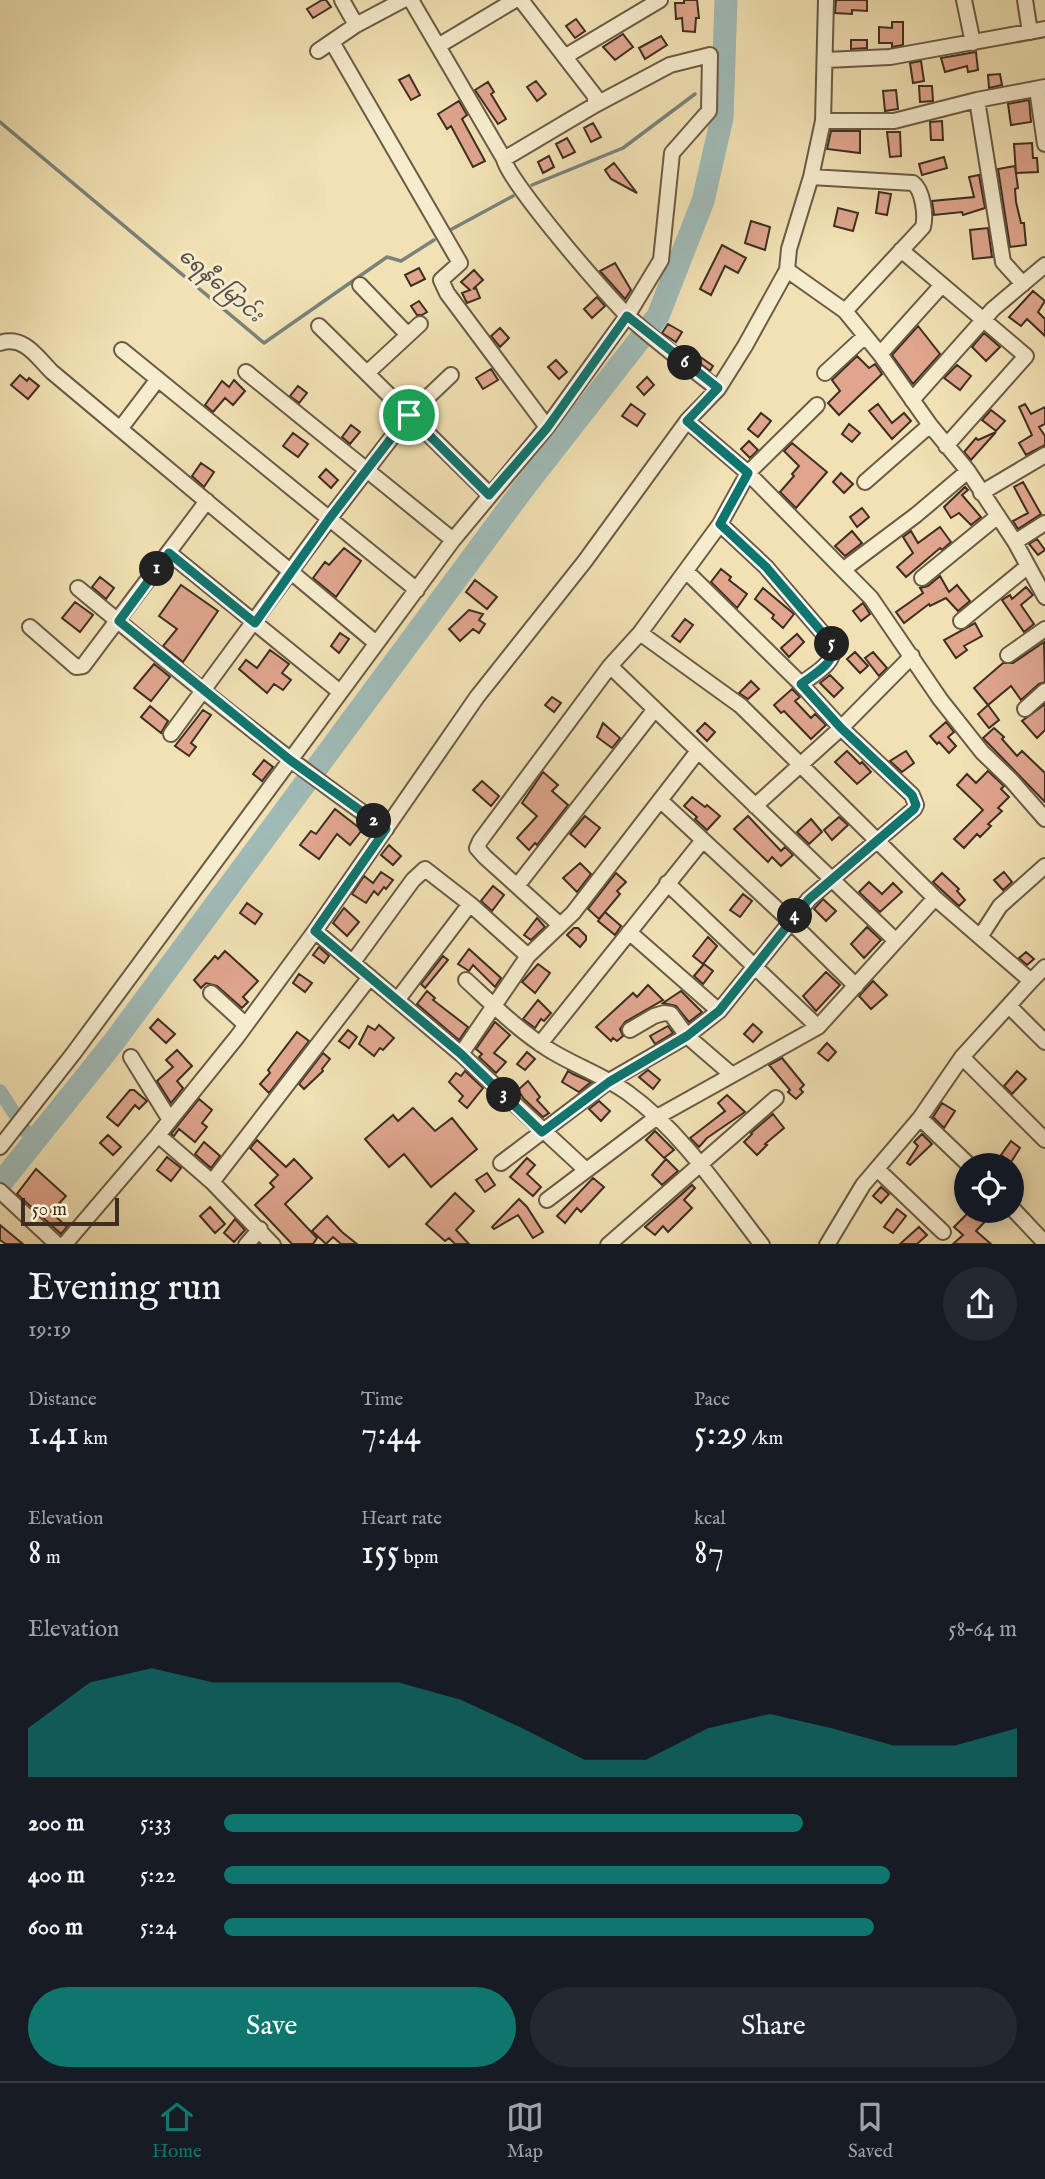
<!DOCTYPE html>
<meta charset="utf-8">
<style>
:root{--surface:#171b24;--page:#242831;--text:#f1f3f6;--muted:#9ea1a6;--line:#363941;--accent:#0f766e}
body{margin:0;font-family:"IM FELL English","Noto Sans Myanmar",serif;background:var(--page);color:var(--text);height:100vh;display:flex;flex-direction:column;font-size:26px;white-space:nowrap}
*{box-sizing:border-box;margin:0}
p{font-size:23px;color:var(--muted)}
.icon{flex:none;width:38px;height:38px;fill:none;stroke:currentColor;stroke-width:2;stroke-linecap:round;stroke-linejoin:round}
.map{position:relative;height:1244px;overflow:hidden}
.side{display:flex;flex-direction:column;background:var(--surface);flex:1}
.side>*{flex:none}
.controls{position:absolute;left:954px;top:1153px;display:grid;gap:14px}
.controls a{display:grid;place-items:center;width:70px;height:70px;border-radius:50%;background:var(--surface);box-shadow:0 4px 18px #0003;font-size:35px}
.scale{position:absolute;left:21px;bottom:18px;width:98px;box-sizing:border-box;padding-left:7px;border:4px solid #3e2e22;border-top:0;font-size:19px;line-height:24px;white-space:nowrap;color:#3e2e22;-webkit-text-stroke:5px #f6ecce;paint-order:stroke}
.pin{position:absolute;display:grid;place-items:center;width:60px;height:60px;color:#fff;margin:-30px;border:4px solid #fff;border-radius:50%;box-shadow:0 2px 7px #0007}
.km{position:absolute;width:35px;height:35px;margin:-18px;border-radius:50%;background:#222;color:#fff;font-size:19px;line-height:35px;text-align:center}
.round{display:grid;place-items:center;flex:none;width:74px;height:74px;border-radius:37px;background:var(--page)}
.headline{display:flex;align-items:center;justify-content:space-between;height:119px;padding:0 28px}
h1{font-size:38px;font-weight:600;line-height:52px}
.figures{display:grid;grid-template-columns:repeat(3,1fr);gap:10px;height:119px;padding:7px 28px}
.figures div{display:grid;align-content:center}
.figures b{font-size:35px;font-weight:600}
.figures small{font-size:19px;font-weight:400}
.figures p{font-size:19px}
.chart{height:196px;padding:14px 28px}
.chart p{display:flex;justify-content:space-between}
.chart svg{width:100%;height:126px;margin-top:7px;fill:var(--accent);opacity:.7}
.cta{display:flex;gap:14px;margin-top:auto;padding:14px 28px}
.cta a{flex:1;height:80px;border-radius:42px;background:var(--accent);color:#fff;font-size:28px;font-weight:600;line-height:80px;text-align:center}
.cta a+a{background:var(--page);color:var(--text)}
ul{padding:0 28px;list-style:none;font-size:23px}
li{display:grid;grid-template-columns:112px 84px 1fr;align-items:center;height:52px}
li i{height:18px;border-radius:9px;background:var(--accent)}
.dock{display:flex;justify-content:space-around;align-items:center;height:98px;border-top:2px solid var(--line);background:var(--surface);font-size:19px;color:var(--muted)}
.dock a{display:grid;justify-items:center;gap:4px}
.dock .on{color:var(--accent)}
.map>svg:first-child{display:block}
.lines{fill:none;stroke-linecap:round;stroke-linejoin:round}
.stream{stroke:#79837c;stroke-width:3.5}
.canal{stroke:#a0bbb8;stroke-width:14}
.river{stroke:#a0bbb8;stroke-width:23}
.building{fill:#dfa58d;stroke:#3e2e22;stroke-width:2}
.minor-casing{stroke:#6b5b46;stroke-width:18}
.minor{stroke:#f6ecce;stroke-width:14}
.route-casing{stroke:#fff;stroke-width:14}
.route{stroke:#0f766e;stroke-width:9}
.labels{text-anchor:middle;dominant-baseline:central;stroke-width:6;stroke-linejoin:round;paint-order:stroke}
.water-label{font-size:21px;font-style:italic;fill:#565148;stroke:#f6ecce}
</style>
<div class="map">
<svg width="1045" height="1245" viewBox="0 0 1045 1245">
<rect width="100%" height="100%" fill="#f1e1b4"/>
<filter id="stains"><feTurbulence type="fractalNoise" baseFrequency=".00286" numOctaves="4"/><feColorMatrix values="0 0 0 0 .2 0 0 0 0 .09 0 0 0 0 .02 0 0 0 .5 -.17"/></filter>
<radialGradient id="worn" r=".72"><stop offset=".6" stop-color="#630" stop-opacity="0"/><stop offset="1" stop-color="#630" stop-opacity=".3"/></radialGradient>
<g class="lines">
<path class="stream" d="M714,81l10,-6
M0,122l264,221 123,-86 14,4 33,-21
M532,185l91,-37 72,-54
M452,229l61,-33"/>
<path class="canal" d="M0,1091l14,22
M26,1131l7,11"/>
<path class="river" d="M0,1184l113,-141 410,-554 135,-173 45,-115 19,-83 4,-118"/>
</g>
<path class="building" d="M322,0h4l5,7 -18,11 -6,-9z
M684,0h13l2,18h-3l-1,14 -12,-1 -1,-13 -6,1 -1,-16h9z
M836,0h31v11l-15,-1v4l-17,-1z
M576,19l9,12 -10,7 -9,-12z
M892,22h11v23l-11,2v-4h-13v-16l13,1z
M623,34l10,13 -18,13 -12,-13z
M661,36l6,9 -22,14 -6,-11z
M851,40h16v8l-16,1z
M976,52l2,18 -10,2 -1,-6 -22,6 -4,-14z
M921,61l3,20 -11,2 -3,-20z
M1000,74l2,11 -13,3 -1,-13z
M409,75l11,20 -9,5 -12,-20z
M536,81l10,13 -9,7 -10,-14z
M488,82l6,10 -3,2 15,25 -8,5 -23,-34z
M919,86h13l1,15 -13,1z
M896,90l2,19 -13,2 -2,-20z
M1029,100l2,22 -20,3 -3,-21z
M459,101l8,14 -5,4 23,42 -12,6 -22,-41 -4,3 -9,-15z
M942,121l1,19h-12l-1,-18z
M593,123l8,14 -10,5 -7,-14z
M831,131h29v22l-33,-4z
M887,132h13l1,24 -11,1z
M567,138l8,14 -12,6 -7,-14z
M1032,143l1,15h4l1,14 -22,1 -2,-29z
M549,156l5,11 -11,6 -5,-11z
M944,157l3,11 -25,7 -3,-11z
M614,163l23,30 -26,-14 -6,-9z
M1015,166l3,22 -3,1 1,13 5,21h3l2,22 -16,2 -12,-78z
M979,175l6,33 -22,7 -1,-3 -28,3 -2,-14 42,-4 -5,-20z
M879,192l12,2 -4,21 -11,-2z
M838,208l20,5 -5,18 -19,-5z
M751,221l19,6 -5,23 -20,-7z
M988,228l4,29 -19,2 -3,-29z
M722,245l24,13 -8,15 -13,-7 -14,29 -11,-6z
M615,263l16,27 -6,9 -25,-28z
M419,268l6,11 -14,7 -6,-11z
M474,270l9,10 -10,9 3,-1 4,10 -13,5 -5,-10 8,-3 -9,-8z
M1033,291l12,10 -7,11 7,7v17l-18,-17 -6,7 -12,-9z
M597,297l8,9 -13,12 -8,-9z
M419,301l8,11 -5,3h-5l-6,-9z
M668,324l14,8 -6,10 -14,-9z
M918,326l22,28 -27,30 -21,-29z
M500,328l9,10 -9,9 -9,-11z
M984,333l16,14 -14,14 -14,-14z
M692,351l21,15 -3,5 -21,-16z
M857,356l12,12 6,-4 7,10 -43,41 -11,-12 12,-12 -8,-11z
M556,360l11,12 -8,7 -11,-12z
M957,365l14,11 -11,14 -16,-12z
M491,369l7,11 -15,9 -7,-11z
M20,375l7,6 2,-3 10,8 -11,13 -17,-14z
M647,377l7,8 -10,10 -7,-8z
M234,380l11,11 -12,14 -8,-7 -12,14 -8,-7 17,-24 7,6z
M298,386l9,7 -8,10 -9,-7z
M631,404l14,10 -8,12 -15,-10z
M878,404l14,19 12,-10 7,8 -19,18 -23,-28z
M1025,404l6,10 14,-7v17l-6,3 6,9v9l-19,10 -7,-12 13,-8 -13,-28z
M991,410l14,11 -9,10 -14,-11z
M761,413l10,8 -13,16 -10,-8z
M849,424l11,9 -8,9 -10,-8z
M351,425l9,7 -10,12 -8,-7z
M996,432l-25,28 -7,-8 12,-14 2,2z
M293,433l15,11 -10,13 -15,-11z
M749,441l9,9 -8,8 -9,-9z
M792,443l35,29 -31,36 -16,-16 14,-16 -2,-2 7,-8 -15,-15z
M201,463l13,9 -10,15 -12,-11z
M326,469l12,11 -7,8 -12,-11z
M841,473l12,11 -9,9 -11,-11z
M1023,482l18,32 -23,15 -5,-8 15,-8 -14,-26z
M965,487l3,3 -6,5 19,22 -10,8 -12,-12 -8,5 -7,-11z
M862,508l7,9 -12,10 -7,-10z
M940,527l11,15 -9,8 -2,-2 -34,29 -9,-10 16,-14 -10,-16 8,-6 7,12z
M852,531l10,12 -17,13 -10,-10z
M1037,539l8,11 -7,5 -9,-11z
M344,548l17,13 -25,36 -23,-19 12,-16 4,3z
M721,569l10,8 -2,3 18,14 -10,14 -26,-26z
M940,576l9,16 8,-7 13,16 -12,10 -12,-13 -16,8 -1,-2 -25,19 -8,-11 27,-19 -3,-5 8,-2z
M100,577l14,11 -8,11 -14,-12z
M475,580l22,17 -10,12 -21,-17z
M181,585l37,26 -35,51 -20,-16 14,-17 -18,-13z
M1026,587l7,8 -12,10 13,19 -10,8 -22,-32 8,-5 2,4z
M763,588l31,26 -11,14 -11,-10 2,-3 -19,-16z
M75,602l18,13 -13,17 -18,-14z
M863,603l7,11 -9,7 -8,-10z
M469,610l14,4 -4,6 6,4 -6,9 -6,-4 -13,12 -11,-12z
M685,619l8,6 -13,17 -8,-6z
M975,623l7,13 -18,10 3,4 -11,8 -12,-18z
M340,633l9,6 -10,14 -8,-7z
M797,634l7,8 -15,15 -8,-9z
M1044,642l1,40 -6,2 -18,16 -10,-14 -23,19 -14,-17 29,-25h10z
M270,650l19,14 -7,9 9,7 -8,10 -9,-6 -7,9 -28,-24 7,-9 11,8z
M855,652l13,14 -8,7 -13,-14z
M873,652l14,16 -8,8 -14,-18z
M154,664l16,13 -19,24 -17,-13z
M830,675l13,13 -9,9 -14,-14z
M751,681l8,8 -11,10 -9,-6z
M792,689l8,8 -5,4 16,17 4,-4 11,11 -15,14 -27,-28 -3,2 -7,-8z
M552,697l9,6 -7,9 -9,-7z
M1045,704v26l-8,8 -15,-17z
M988,705l11,15 -10,8 -11,-14z
M150,706l18,15 -7,12 -20,-16z
M203,710l8,5 -20,28 5,4 -7,9 -14,-10z
M946,722l8,10 -6,5 8,9 -7,7 -10,-11 -2,2 -7,-8z
M603,723l17,15 -8,10 -15,-11z
M705,723l10,9 -8,9 -10,-10z
M994,728l10,9 -2,2 15,17 5,-5 23,22v29l-62,-64z
M847,751l13,13 2,-2 9,10 -14,12 -22,-22z
M906,751l8,12 -12,9 -12,-11z
M264,760l9,7 -11,14 -9,-7z
M988,771l16,15 -3,3 8,8 -11,11 4,3 -14,13 3,2 -11,11 -3,-3 -13,14 -10,-9 29,-29 -26,-25 10,-11 9,9z
M543,772l15,13 -6,6 16,14 -31,40 -2,-2 -6,7 -12,-12 20,-22 -15,-13z
M482,781l17,15 -8,10 -18,-16z
M692,797l13,10 2,-2 13,11 -13,14 -12,-11 2,-2 -13,-11z
M335,809l27,21 -12,15 -13,-11 -18,25 -19,-14 11,-14 5,3z
M585,816l15,12 -15,19 -15,-13z
M748,816l33,35 4,-4 8,8 -12,11 -9,-9 -4,5 -34,-33z
M839,817l9,8 -16,15 -8,-10z
M811,819l11,13 -13,12 -12,-12z
M389,845l12,11 -8,9 -12,-10z
M580,863l11,11 -14,18 -14,-14z
M381,872l12,8 -7,9 -2,-2 -6,8 -4,-4 -8,12 -14,-9 12,-18 9,7z
M1004,872l8,10 -9,8 -9,-10z
M616,873l10,9 -9,9 3,3 -21,25 -11,-10z
M942,873l17,16 -2,2 8,9 -6,6 -26,-24z
M869,882l13,12 11,-11 9,9 -22,20 -21,-20z
M493,886l11,9 -12,16 -11,-10z
M743,894l9,7 -12,16 -10,-7z
M823,899l13,12 -10,10 -12,-12z
M247,903l15,11 -7,10 -15,-11z
M344,908l15,14 -12,14 -14,-13z
M605,912l16,14 -6,9 -17,-14z
M537,918l8,9 -14,13 -7,-5z
M867,927l14,13 -17,18 -13,-14z
M574,928h4l8,8v4l-6,7 -13,-12z
M708,937l9,9 -14,18 -10,-8z
M319,947l10,9 -5,7 -11,-8z
M469,949l32,29 -6,9 -22,-22 -4,6 -11,-7z
M225,951l33,30 -15,16 5,5 -6,6 -25,-22 -11,-3 -5,5 -7,-8 21,-24 3,3z
M1026,952l8,7 -7,6 -8,-7z
M443,956l5,4 -23,28 -4,-4z
M538,964l12,9 -15,20 -13,-11z
M704,964l9,7 -10,13 -9,-8z
M826,972l14,13 -24,26 -13,-15z
M299,974l13,9 -7,9 -12,-9z
M873,981l14,14 -16,14 -12,-13z
M648,985l15,15 -38,22 -5,7 3,7 -6,5 -4,-3 -2,3 -15,-14 37,-34 4,4z
M427,991l8,7 -2,2 35,27 -9,13 -42,-36z
M681,991l21,21 -13,10 -13,-16 -13,-3z
M538,1000l13,13 -7,8 -3,-2 -6,9 -12,-9z
M158,1019l17,15 -9,9 -16,-15z
M495,1022l15,13 -16,18 12,9 -10,11 -17,-16 3,-3 -6,-5z
M753,1024l9,8 -9,10 -9,-8z
M379,1025l15,13 -11,12 -3,-2 -6,8 -15,-12 9,-18 7,4z
M668,1026l5,7 -18,11 -5,-8z
M348,1030l9,7 -8,11 -10,-7z
M297,1032l12,9 -40,52 -9,-9 10,-11 -2,-3z
M827,1043l9,9 -8,9 -10,-8z
M177,1050l15,16 -15,15 6,7 -12,15 -14,-22 16,-14 -7,-7z
M527,1052l8,7 -10,11 -8,-6z
M323,1053l7,6 -8,10 1,2 -19,18 -5,-5z
M782,1058l22,27 -4,4 3,3 -7,7 -8,-7 2,-2 -21,-25z
M648,1070l12,10 -7,9 -14,-12z
M465,1071l18,17 -16,20 -8,-7 4,-5 -14,-14 7,-9 5,3z
M568,1071l5,3 18,8 -12,10 -17,-10z
M1017,1071l9,8 -14,15 -8,-8z
M528,1081l12,16 -3,3 12,13 -6,4 -19,-18 -6,-9z
M130,1090h4l13,11 -8,8 -4,-4 -17,21 -11,-9z
M727,1095l18,17 -38,26 -8,9 -9,-9 35,-27 -7,-8z
M199,1099l13,11 -10,13 5,4 -12,15 -16,-13 -5,7 -3,-2z
M599,1101l11,10 -9,10 -12,-12z
M942,1103l13,8 -11,17 -11,-11z
M413,1108l22,23 17,-13 25,31 -46,38 -27,-33 -15,13 -24,-28 28,-24 5,6z
M773,1114l11,14 -19,16 2,1 -10,10 -13,-13 8,-8 -1,-1z
M655,1131l19,19 -10,8 -18,-18z
M922,1134l10,10 -22,21 -3,-2 11,-17 -4,-4z
M108,1135l13,12 -8,8 -13,-12z
M257,1140l29,27 8,-8 18,19 -27,26 32,34 -4,6h-21l-37,-39 19,-18 -4,-4 8,-8 -28,-27z
M1011,1141l9,7 -9,14 -10,-7z
M204,1142l16,14 -9,12 -16,-14z
M167,1157l14,11 -10,13 -14,-11z
M527,1158l8,7 -8,9 14,13 -8,9 -23,-19z
M666,1159l12,12 -16,14 -10,-10z
M36,1169l30,27 -15,16 16,15 -6,7 -44,-40z
M487,1173l8,12 -10,7 -9,-12z
M593,1178l11,9 -23,25 -4,-4 -12,15 -8,-7z
M692,1185l3,3 -11,12 8,8 -24,24 -5,-6 -8,9 -10,-8z
M881,1187l8,7 -8,9 -8,-7z
M455,1193l19,18 -18,19 13,14h-14l-6,-6 -4,3 -19,-17z
M519,1199l8,8 16,25 -10,6 -15,-23 -24,14 -2,-2z
M210,1207l15,17 -10,9 -15,-17z
M897,1209l9,7 -13,17 -9,-6z
M970,1211h25l-19,20 15,13h-38l10,-9 -9,-8z
M327,1216l15,16 15,12h-16l-8,-7 -7,7 -14,-13z
M235,1219l10,11 -11,12 -10,-9z
M0,1225l23,19h-17l-6,-4z
M919,1227l8,8 -10,9h-17z"/>
<g class="lines">
<g class="minor-casing">
<path id="minor" d="M342,0l14,25
M411,0l93,159c3,21 106,141 126,159 28,25 58,48 88,71
M521,0l74,96v9
M964,0l9,43
M1025,0l5,32
M332,42l128,221 -19,17 6,13 100,134
M438,46l77,-46
M318,51l38,-26 47,-25
M566,56l94,-56
M826,60l64,-3 155,-28
M1037,89l8,55
M977,100l26,162 20,22
M823,121h71l83,-21 68,-13
M811,177l102,6c10,7 13,33 10,44l-78,84
M901,250l125,106 -80,90
M787,270l58,41 35,43 50,71 38,46 47,71 30,55
M360,285l48,50
M319,326l171,169
M0,343c24,-8 37,14 52,29l324,271
M122,350l295,240
M880,354l62,-69
M246,372l207,168
M367,373l53,-49
M825,373l40,-37
M912,400l81,-91 52,-44
M687,421l61,52 123,125 69,101 42,53 29,28 34,39
M120,429l38,-50
M865,482l65,-57
M981,493l64,-38
M720,524l46,43 66,77c6,18 -18,30 -31,40
M1015,542l30,-19
M169,553l171,139
M844,569l72,-54 52,-44
M922,578l76,-62
M78,588c100,83 200,166 308,241
M961,621l67,-55
M30,627l46,40 7,-1 124,-165
M640,633l101,73 194,192 45,39
M1008,655l37,-26
M610,666l286,275
M1025,709l20,-18
M171,734l158,-215 80,-104 42,-40
M660,800l130,121 66,65
M755,806l86,-78 71,-72
M667,883l151,144
M517,886l138,-177
M560,925l-75,-68 -8,-9 3,-7 130,-175 30,-33 80,-109 28,-51 69,-68
M315,931l146,123 125,116
M629,932l90,79
M353,962l60,-82 12,-11 45,35 58,52
M466,980c26,24 52,50 82,69 25,16 55,26 80,44 54,39 93,99 134,152
M1031,981l14,-14
M211,993l35,32
M398,999l72,-95
M1009,1006l36,36
M630,1030l24,-14 10,-3 7,1 16,22 44,38
M540,1044l163,-204
M461,1054l67,-98 45,-43 125,-162
M131,1057l39,63
M962,1057l83,83
M920,1118l50,48
M158,1135l54,47 61,63
M0,1147l73,-93 380,-514 94,-113 80,-111 34,-56 11,-107 37,-42 1,-56 -40,10 -75,40 -91,54
M501,1163l108,-82 78,-45 32,-25 90,-112 105,-90 2,-4 -4,-10 -71,-67 -40,-44 -115,-113
M877,1169l66,63
M212,1182l158,-205
M0,1191l58,54
M547,1200l110,-83 161,-90 117,-129
M1012,1208l33,35
M64,1245l94,-110 79,-98 78,-106 162,-234 108,-136 102,-140 31,-32 27,-43 42,-76 2,-21 22,-72 12,-56 3,-121
M246,1245l14,-16
M608,1245l168,-147
M827,1245l36,-60 57,-67 42,-61 69,-76 -51,-44 20,-31 45,-40"/>
</g>
<use href="#minor" class="minor"/>
</g>
<g class="lines">
<g class="route-casing">
<path id="route" d="M627,316l91,72 -31,33 61,52 -28,51 46,43 66,77c6,18 -18,30 -31,40l40,44 71,67 4,10 -2,4 -105,90 -90,112 -32,25 -78,46 -67,50 -81,-78 -146,-123 71,-102 -96,-69 -171,-139 50,-68 86,70 74,-104 80,-104 80,80 58,-67z"/>
</g>
<use href="#route" class="route"/>
</g>
<g class="labels">
<g class="water-label">
<text transform="translate(220 286) rotate(40)">ရေနီမြောင်း</text>
</g>
</g>
<rect width="100%" height="100%" filter="url(#stains)"/>
<rect width="100%" height="100%" fill="url(#worn)"/>
</svg>
<div class="controls">
<a><svg class="icon" aria-label="locate" viewBox="0 0 24 24"><circle cx="12" cy="12" r="6"/><path d="M12 2v4M12 18v4M2 12h4M18 12h4"/></svg></a>
</div>
<div class="scale">50 m</div>
<div class="pin" style="left:409px;top:415px;background:#1e9e55"><svg class="icon" aria-label="arrive" viewBox="0 0 24 24"><path d="M6 21V4h12l-3 4 3 4H6"/></svg></div>
<b class="km" style="left:157px;top:569px">1</b>
<b class="km" style="left:374px;top:821px">2</b>
<b class="km" style="left:504px;top:1095px">3</b>
<b class="km" style="left:795px;top:916px">4</b>
<b class="km" style="left:832px;top:644px">5</b>
<b class="km" style="left:685px;top:363px">6</b>
</div>
<section class="side">
<div class="headline"><div><h1>Evening run</h1><p>19:19</p></div><a class="round"><svg class="icon" aria-label="share" viewBox="0 0 24 24"><path d="M12 15V3M7 8l5-5 5 5M5 13v7h14v-7"/></svg></a></div>
<div class="figures">
<div><p>Distance</p><b>1.41<small> km</small></b></div>
<div><p>Time</p><b>7:44</b></div>
<div><p>Pace</p><b>5:29<small> /km</small></b></div>
</div>
<div class="figures">
<div><p>Elevation</p><b>8<small> m</small></b></div>
<div><p>Heart rate</p><b>155<small> bpm</small></b></div>
<div><p>kcal</p><b>87</b></div>
</div>
<div class="chart"><p><span>Elevation</span>58–64 m</p>
<svg viewBox="0 0 160 44" preserveAspectRatio="none"><path d="M0 44V27L10 11L20 6L30 11L40 11L50 11L60 11L70 17L80 27L90 38L100 38L110 27L120 22L130 27L140 33L150 33L160 27V44z"/></svg>
</div>
<ul>
<li><b>200 m</b>5:33<i style="width:73%"></i></li>
<li><b>400 m</b>5:22<i style="width:84%"></i></li>
<li><b>600 m</b>5:24<i style="width:82%"></i></li>
</ul>
<div class="cta"><a>Save</a><a>Share</a></div>
</section>
<nav class="dock">
<a class="on"><svg class="icon" aria-label="home" viewBox="0 0 24 24"><path d="M3 11l9-7 9 7M6 9v11h12V9"/></svg>Home</a>
<a><svg class="icon" aria-label="map" viewBox="0 0 24 24"><path d="M3 6l6-2 6 2 6-2v14l-6 2-6-2-6 2zM9 4v14M15 6v14"/></svg>Map</a>
<a><svg class="icon" aria-label="saved" viewBox="0 0 24 24"><path d="M7 4h10v16l-5-4-5 4z"/></svg>Saved</a>
</nav>
